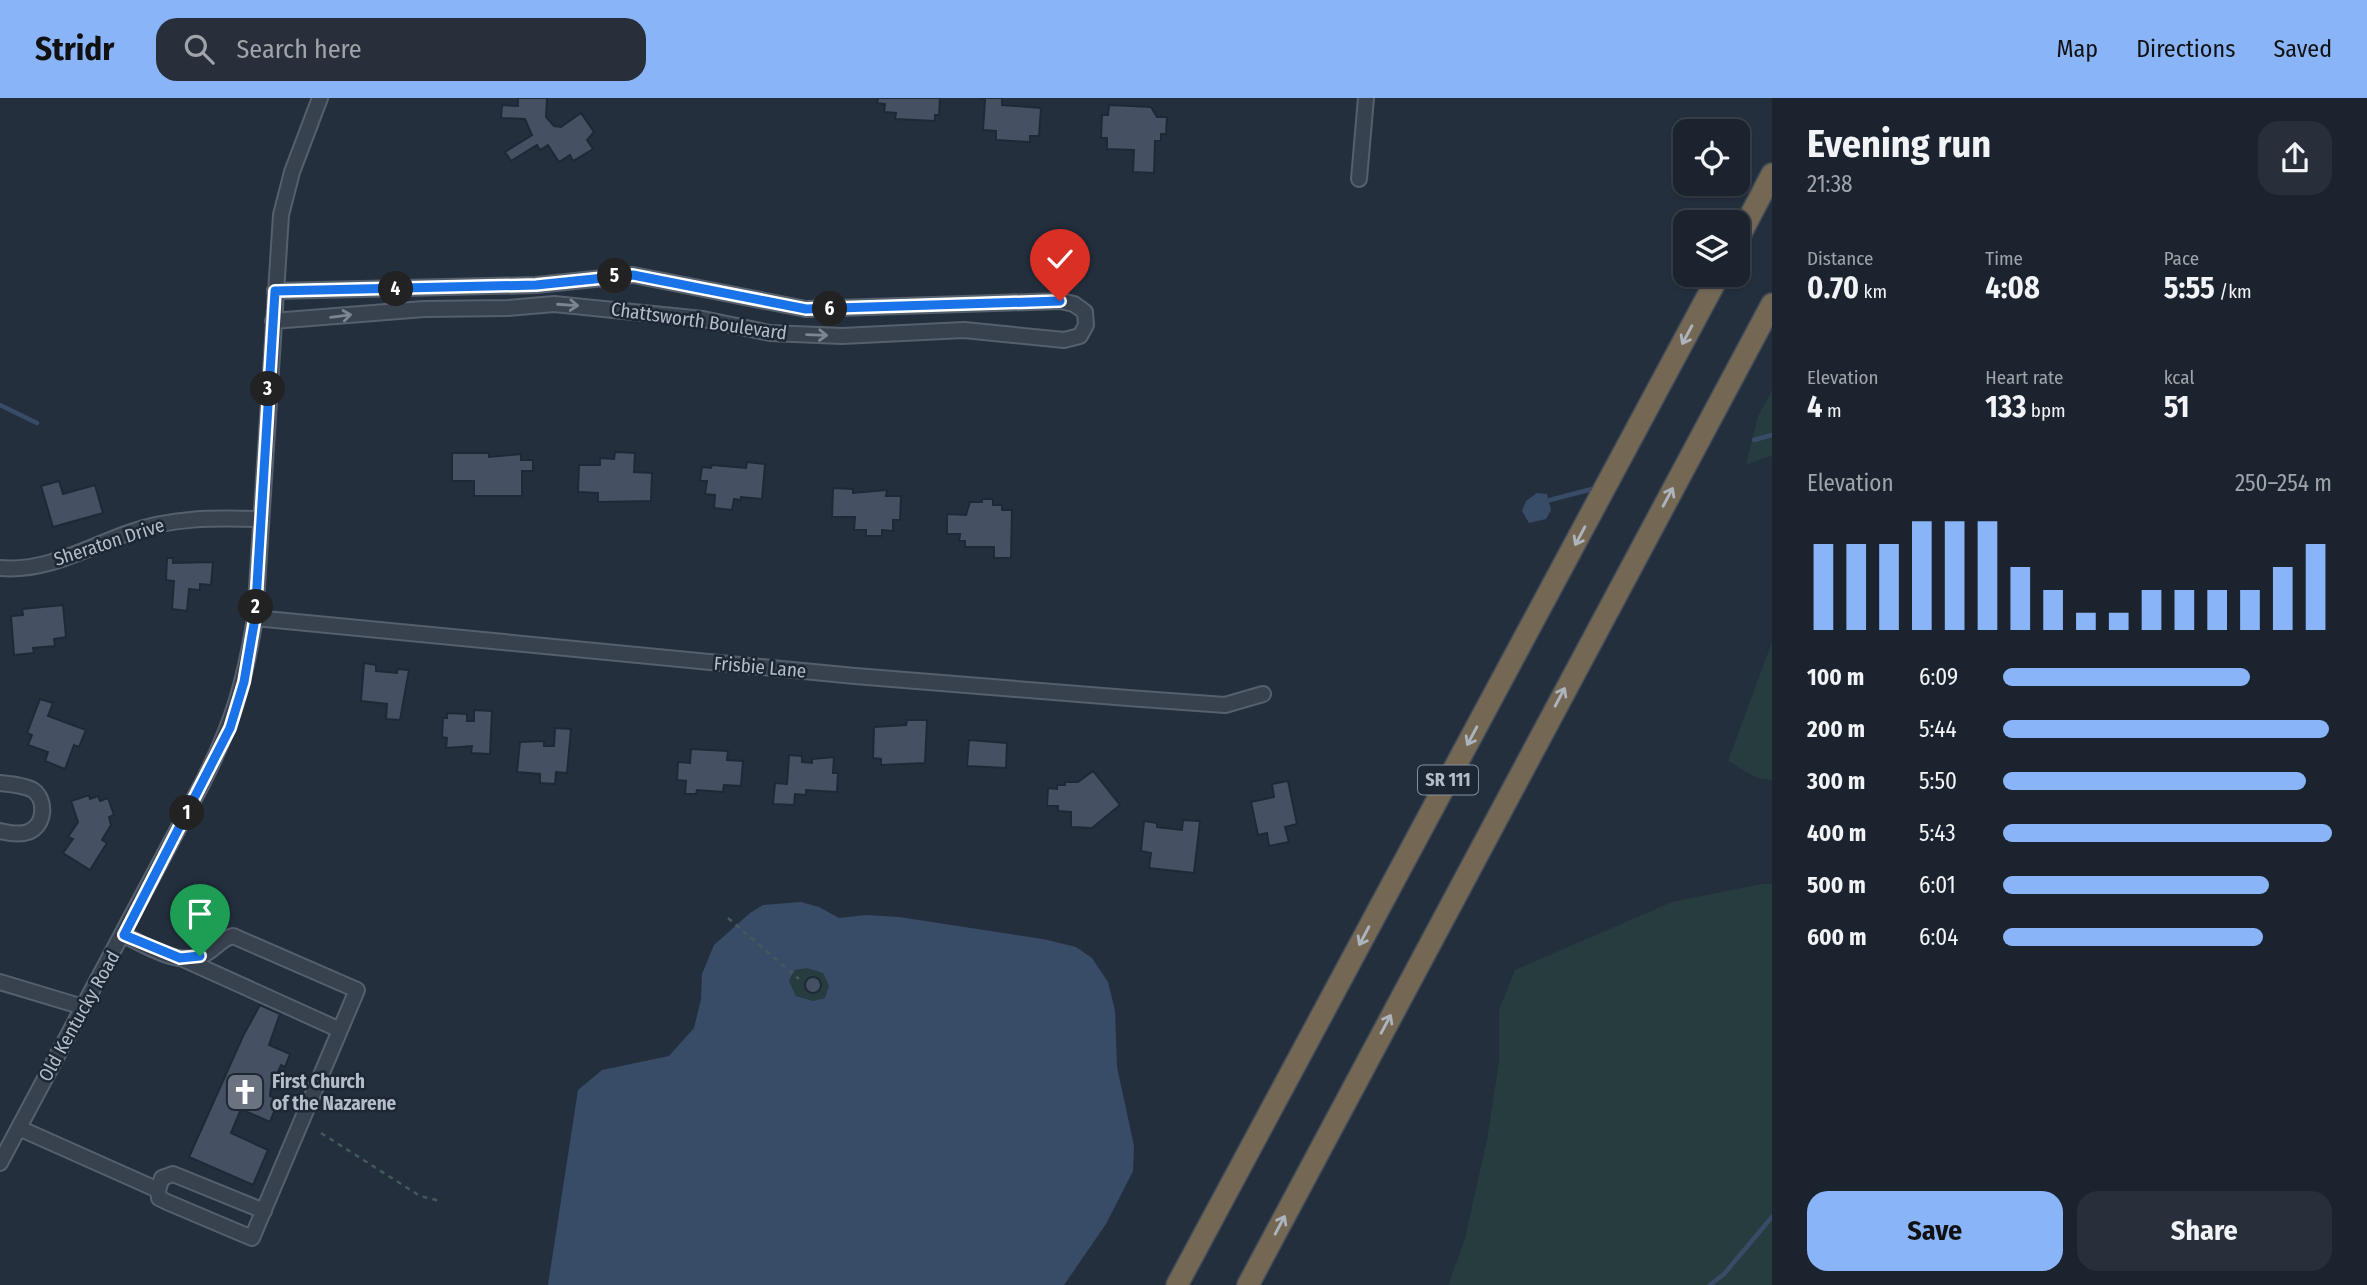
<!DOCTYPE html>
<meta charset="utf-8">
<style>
:root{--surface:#1b232e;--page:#282f3a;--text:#f1f3f6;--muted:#a0a4aa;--line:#39404a;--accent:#8ab4f8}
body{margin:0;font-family:"Fira Sans Condensed",sans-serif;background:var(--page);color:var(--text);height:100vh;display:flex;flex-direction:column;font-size:26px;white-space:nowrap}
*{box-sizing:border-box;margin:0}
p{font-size:23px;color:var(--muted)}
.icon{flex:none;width:38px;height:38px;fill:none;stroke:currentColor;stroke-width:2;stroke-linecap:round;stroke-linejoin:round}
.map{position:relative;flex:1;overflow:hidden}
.panel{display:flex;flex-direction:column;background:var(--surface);width:595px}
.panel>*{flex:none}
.tools{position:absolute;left:1673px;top:21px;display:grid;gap:14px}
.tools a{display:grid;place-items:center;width:77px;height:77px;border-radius:14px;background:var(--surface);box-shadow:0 2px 5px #0004,0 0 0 2px var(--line);font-size:35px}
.pin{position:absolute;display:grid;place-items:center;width:60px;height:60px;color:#fff;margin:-72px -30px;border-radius:50% 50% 50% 0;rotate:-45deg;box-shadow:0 0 7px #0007}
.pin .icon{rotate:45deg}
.km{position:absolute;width:35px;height:35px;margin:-18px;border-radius:50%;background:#222;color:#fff;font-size:19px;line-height:35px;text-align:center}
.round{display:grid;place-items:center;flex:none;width:74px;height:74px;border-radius:21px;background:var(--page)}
.summary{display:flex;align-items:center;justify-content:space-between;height:119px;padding:0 35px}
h1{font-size:38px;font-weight:700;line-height:52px}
.figures{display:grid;grid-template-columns:repeat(3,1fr);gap:10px;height:119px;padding:7px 35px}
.figures div{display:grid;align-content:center}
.figures b{font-size:30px;font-weight:700}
.figures small{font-size:19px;font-weight:400}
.figures p{font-size:19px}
.chart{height:196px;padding:14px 35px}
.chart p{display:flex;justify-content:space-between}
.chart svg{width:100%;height:126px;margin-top:7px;stroke:var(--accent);stroke-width:6}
.action{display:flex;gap:14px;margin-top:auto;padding:14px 35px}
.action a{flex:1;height:80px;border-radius:21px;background:var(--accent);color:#111;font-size:28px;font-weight:700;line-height:80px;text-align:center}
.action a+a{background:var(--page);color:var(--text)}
ul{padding:0 35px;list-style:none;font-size:23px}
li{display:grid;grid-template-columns:112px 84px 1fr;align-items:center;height:52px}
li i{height:18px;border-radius:9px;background:var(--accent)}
header{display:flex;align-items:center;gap:42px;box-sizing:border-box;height:98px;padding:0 35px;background:var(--accent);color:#111}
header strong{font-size:33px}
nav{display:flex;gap:38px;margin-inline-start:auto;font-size:24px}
.search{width:490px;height:63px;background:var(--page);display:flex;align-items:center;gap:18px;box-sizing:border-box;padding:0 24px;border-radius:21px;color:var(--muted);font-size:26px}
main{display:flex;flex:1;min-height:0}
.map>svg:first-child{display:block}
.green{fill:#263c3f}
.water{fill:#394c67;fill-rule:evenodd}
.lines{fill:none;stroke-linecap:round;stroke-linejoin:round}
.stream{stroke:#394c67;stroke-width:4.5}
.building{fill:#455162;stroke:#1f2835;stroke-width:2}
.minor-casing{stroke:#565f6c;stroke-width:18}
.highway-casing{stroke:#434c59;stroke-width:24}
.path{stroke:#44595c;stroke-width:2.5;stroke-dasharray:5 5;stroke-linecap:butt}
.minor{stroke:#38414e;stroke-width:14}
.highway{stroke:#746855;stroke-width:21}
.oneway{stroke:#7c8592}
.oneway2{stroke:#aeb4bd}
.route-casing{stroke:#fff;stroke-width:14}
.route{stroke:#1a73e8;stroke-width:9}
.labels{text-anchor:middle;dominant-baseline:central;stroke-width:5;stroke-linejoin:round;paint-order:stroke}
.shield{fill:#1d2633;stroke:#878f9c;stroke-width:2}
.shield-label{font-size:18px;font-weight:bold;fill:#b4bcc9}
.street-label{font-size:19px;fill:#b4bcc9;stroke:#1d2633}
.poi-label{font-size:19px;font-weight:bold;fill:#b4bcc9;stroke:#1d2633;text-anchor:start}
</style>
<header>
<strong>Stridr</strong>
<div class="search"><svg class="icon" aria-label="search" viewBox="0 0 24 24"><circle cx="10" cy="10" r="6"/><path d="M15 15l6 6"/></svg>Search here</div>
<nav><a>Map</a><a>Directions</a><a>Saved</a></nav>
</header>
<main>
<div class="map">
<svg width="1772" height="1187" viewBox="0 0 1772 1187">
<rect width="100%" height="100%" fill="#242f3e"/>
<path class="green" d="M1772,293v64l-26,10 12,-49z
M1772,544v138l-15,-2 -29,-17z
M1762,786h10v401h-324l16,-43 23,-102 12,-78v-52l16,-40 157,-68z
M807,869l16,6 6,13 -4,12 -12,3 -17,-5 -7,-14 6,-12z"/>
<path class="water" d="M1537,395l10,1 4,16 -5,9 -17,4 -7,-12 4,-10z
M801,804l18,5 20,11 27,-3 33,2 144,22 33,8 16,11 16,24 7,29 2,56 17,79 -1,25 -27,53 -42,61h-516l30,-195 24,-20 67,-14 25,-28 7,-29 1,-25 12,-29 36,-32 13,-8zM807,870l16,5 6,13 -4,12 -12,3 -17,-5 -7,-15 6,-11z"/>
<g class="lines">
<path class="stream" d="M0,307l37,18
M1754,342l18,-5
M1550,402l46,-12
M1710,1187l14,-11 48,-57"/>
</g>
<path class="building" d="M518,0h29l-1,19 8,9 7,1 20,-14 13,19 -7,8 6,9 -20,12 -3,-6 -11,7 -11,-17 -8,5 -3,-5 -26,16 -6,-9 27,-17 -7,-16 -24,-1 1,-13 16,1z
M878,0h62l-1,17h-4v6l-40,-2 1,-6 -12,-1 1,-8 -8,-1z
M979,0h23v7l39,3 -2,28h-9v6l-34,-2v-9l-13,-1 2,-30z
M1109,7l42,2 6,10h10l-1,17h-5v7h-6l-1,32 -21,-1 1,-22 -27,-1v-11h-6l1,-23h6z
M615,354l20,1 -1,19 18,1 -1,28 -53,1v-9l-20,-1 1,-27h21v-7l14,1z
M452,355h37v4l32,-3v6h12v11h-11v25h-48v-15h-22z
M747,364l18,2 -3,35 -21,-2v3l-7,-1 -2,11 -18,-2 1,-13 -10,-1 2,-13h-7l2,-14 9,1 1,-3 34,3z
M59,383l4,13 32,-9 8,28 -50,14 -12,-41z
M833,390l20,1v4l34,-3 -1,6h15l-1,24h-7v11l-11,-1v6h-16v-6h-12l1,-13h-23z
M982,401h11v6h9v5h10l-1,48h-17v-11h-29v-6h-6l1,-7h-13v-20l19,1 4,-13h12z
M167,460h6v5l40,-1 -2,23 -11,-1v6l-11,-1 -2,22 -15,-2 2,-28 -8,-1z
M63,507l3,32 -12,2 1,7 -22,2 1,5 -20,2 -3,-39 12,-1 -1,-6z
M364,565l12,2v6l21,2v-4l12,1 -9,50 -14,-1 1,-15 -26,-3z
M40,601l13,4 -5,13 38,14 -7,17 -5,-2 -9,24 -20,-8 3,-9 -20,-7 4,-10 -5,-2z
M474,612l18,1 -2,43 -19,-1 1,-7 -26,2 1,-10 -5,-1 1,-19h4v-5l20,1v7h7z
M907,622h20l-2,43 -44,2v-6l-8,-1 1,-31 32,-2z
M555,630l16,1 -4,44 -11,-1 -1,12 -15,-1v-9l-23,-2 3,-30 24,-1v5h10z
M969,642l38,3 -1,25 -39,-2z
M691,651l37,2 -1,9 16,1 -2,25 -17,-1 -1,7 -26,-2 -1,4h-11l1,-13 -9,-1 1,-18 12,1z
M789,657l13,1v6l10,1v-4l22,-2 -1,16h5l-1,19 -31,-2v5l-11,-1 -1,11 -21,-1 2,-21 12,1z
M1093,673l27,34 -28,23 -21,-1v-15l-13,-1v-5h-11l1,-18 9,1v-4h8v-3h13z
M1288,683l9,43 -12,3 4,15 -20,4 -2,-13 -9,2 -7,-33 23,-5 -2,-13z
M89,697l1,4 8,-3 2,5 8,-3 6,17 -5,2 2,8 -9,15 5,3 -17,27 -27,-17 10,-14 -5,-2 10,-15 -7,-21z
M1183,722l17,1 -6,52 -45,-5 2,-15 -10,-2 3,-30 13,2v4l25,3z
M805 887a8 8 0 1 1 16 0a8 8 0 1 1-16 0Z
M260,907l20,9 -11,31 21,9 -5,13 -4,-2 -10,22 -1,9 9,4 -9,22 -29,-13 -10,24 37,17 -15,35 -64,-28 54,-121z"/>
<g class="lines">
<g class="minor-casing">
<path id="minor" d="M1359,81l7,-81
M273,223l151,-12 84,-1 46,-4 149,15 67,14 72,3 122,-6 100,10 16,-4 6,-11 -1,-13 -11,-8 -14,-3 -254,8 -173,-34 -97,10 -261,6
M0,470c47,4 86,-20 128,-35 44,-16 86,-15 132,-14
M255,520l600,58 273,22 97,7 38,-11
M0,685c10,1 24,2 33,7 14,10 12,36 -5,42 -8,3 -20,1 -28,-1
M181,860l159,72
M0,884l83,25
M19,1030l139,62 1,8 8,4 85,36 105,-248 -124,-54c-13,3 -19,15 -32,20 -24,10 -56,-11 -77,-21
M0,1065l203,-381c30,-60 41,-97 52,-164l26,-403 11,-43 28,-74
M158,1092l4,-12 11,-4 91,37"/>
</g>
<g class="highway-casing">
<path id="highway" d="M1738,141l34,-65
M1177,1187l542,-1010
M1248,1187l524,-981"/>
</g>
<path class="path" d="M728,820l71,61
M321,1035l99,63 20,5"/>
<use href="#minor" class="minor"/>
<use href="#highway" class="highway"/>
</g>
<defs><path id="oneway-shaft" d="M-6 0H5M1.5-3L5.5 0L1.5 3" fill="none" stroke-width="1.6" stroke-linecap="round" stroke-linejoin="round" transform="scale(1.75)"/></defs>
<g class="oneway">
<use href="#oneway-shaft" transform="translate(568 207) rotate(4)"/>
<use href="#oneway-shaft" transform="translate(341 218) rotate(-7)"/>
<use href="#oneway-shaft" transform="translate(817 237) rotate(2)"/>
</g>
<g class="oneway2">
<use href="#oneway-shaft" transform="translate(1687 237) rotate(118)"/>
<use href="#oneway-shaft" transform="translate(1668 399) rotate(-62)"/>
<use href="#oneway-shaft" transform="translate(1580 438) rotate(118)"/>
<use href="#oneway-shaft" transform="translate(1560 599) rotate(-62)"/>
<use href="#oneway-shaft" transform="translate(1472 638) rotate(118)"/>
<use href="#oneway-shaft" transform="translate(1364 838) rotate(118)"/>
<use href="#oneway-shaft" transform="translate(1386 926) rotate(-62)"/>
<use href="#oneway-shaft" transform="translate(1280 1127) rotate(-62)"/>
</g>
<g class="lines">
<g class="route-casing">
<path id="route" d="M200,858l-20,2 -56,-23 106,-207 14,-46 11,-64 20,-327 261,-6 97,-10 173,34 254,-8"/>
</g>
<use href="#route" class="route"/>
</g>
<defs>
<g id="church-square" transform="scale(2.0125)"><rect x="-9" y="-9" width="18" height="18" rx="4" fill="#6b7280" stroke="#1d2633"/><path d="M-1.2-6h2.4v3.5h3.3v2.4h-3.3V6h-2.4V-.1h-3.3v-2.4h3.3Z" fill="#fff"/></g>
</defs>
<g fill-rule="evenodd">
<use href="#church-square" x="245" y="994"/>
</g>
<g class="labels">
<rect class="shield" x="1418" y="667.5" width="60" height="29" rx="5"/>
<g class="shield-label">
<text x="1448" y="682">SR 111</text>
</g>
<g class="street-label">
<text transform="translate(699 223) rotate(8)">Chattsworth Boulevard</text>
<text transform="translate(109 444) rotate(-18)">Sheraton Drive</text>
<text transform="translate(760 569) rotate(5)">Frisbie Lane</text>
<text transform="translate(79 918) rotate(-61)">Old Kentucky Road</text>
</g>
<g class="poi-label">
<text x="272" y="983">First Church<tspan x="272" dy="22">of the Nazarene</tspan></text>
</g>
</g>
</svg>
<div class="tools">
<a><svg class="icon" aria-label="locate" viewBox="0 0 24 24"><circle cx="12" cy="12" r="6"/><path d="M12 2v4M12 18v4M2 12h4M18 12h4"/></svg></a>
<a><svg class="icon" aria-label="layers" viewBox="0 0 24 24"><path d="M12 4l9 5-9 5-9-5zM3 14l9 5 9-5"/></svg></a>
</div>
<div class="pin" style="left:200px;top:858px;background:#1e9e55"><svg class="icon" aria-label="arrive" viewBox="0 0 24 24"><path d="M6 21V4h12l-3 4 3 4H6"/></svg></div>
<div class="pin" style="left:1060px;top:203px;background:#d93025"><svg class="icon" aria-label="check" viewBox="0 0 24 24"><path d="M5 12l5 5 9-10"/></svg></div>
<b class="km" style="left:187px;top:715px">1</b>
<b class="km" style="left:256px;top:509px">2</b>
<b class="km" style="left:268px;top:291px">3</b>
<b class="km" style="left:396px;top:191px">4</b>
<b class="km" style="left:615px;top:178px">5</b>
<b class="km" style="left:830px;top:211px">6</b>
</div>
<section class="panel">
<div class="summary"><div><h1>Evening run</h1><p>21:38</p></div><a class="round"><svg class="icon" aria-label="share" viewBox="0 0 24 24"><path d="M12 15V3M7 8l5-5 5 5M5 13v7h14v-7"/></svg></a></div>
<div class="figures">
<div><p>Distance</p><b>0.70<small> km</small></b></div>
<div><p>Time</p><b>4:08</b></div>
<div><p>Pace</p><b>5:55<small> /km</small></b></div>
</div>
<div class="figures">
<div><p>Elevation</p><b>4<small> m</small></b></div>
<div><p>Heart rate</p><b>133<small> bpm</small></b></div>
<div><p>kcal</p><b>51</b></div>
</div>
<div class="chart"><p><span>Elevation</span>250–254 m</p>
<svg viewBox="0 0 160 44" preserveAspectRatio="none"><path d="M5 44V14M15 44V14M25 44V14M35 44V6M45 44V6M55 44V6M65 44V22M75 44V30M85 44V38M95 44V38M105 44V30M115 44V30M125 44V30M135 44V30M145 44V22M155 44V14"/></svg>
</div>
<ul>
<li><b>100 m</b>6:09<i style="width:75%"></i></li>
<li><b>200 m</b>5:44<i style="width:99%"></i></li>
<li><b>300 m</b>5:50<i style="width:92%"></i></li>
<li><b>400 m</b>5:43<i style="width:100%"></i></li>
<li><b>500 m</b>6:01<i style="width:81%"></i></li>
<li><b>600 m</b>6:04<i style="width:79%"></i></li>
</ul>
<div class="action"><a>Save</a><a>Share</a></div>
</section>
</main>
